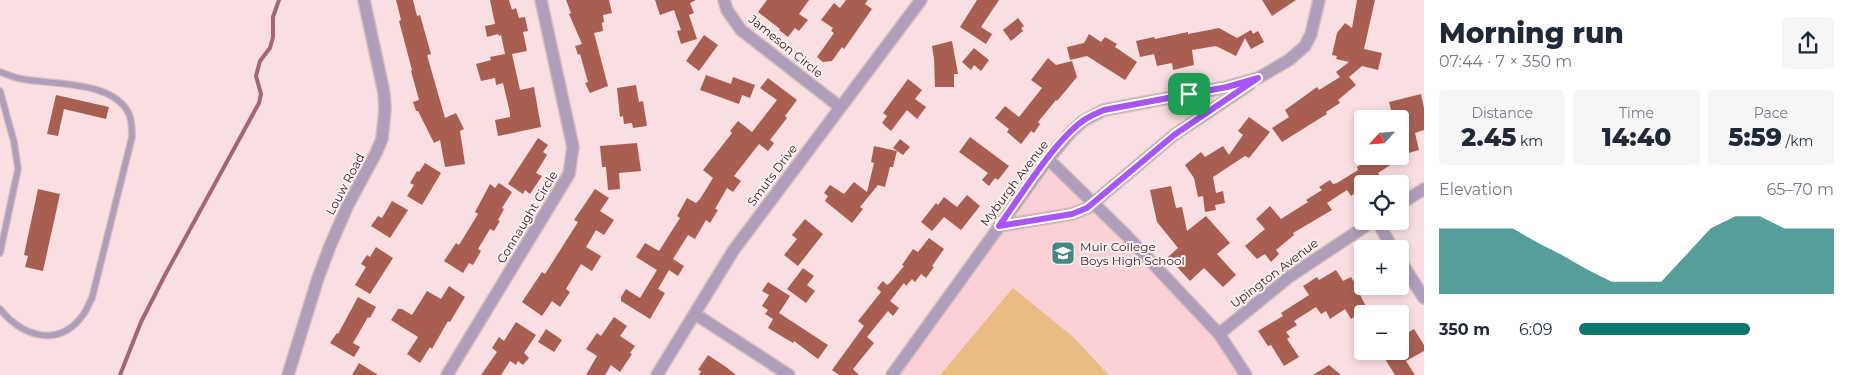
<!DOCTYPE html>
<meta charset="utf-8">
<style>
:root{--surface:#fff;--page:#f6f6f7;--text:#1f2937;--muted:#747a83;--accent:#0f766e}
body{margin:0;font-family:Montserrat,sans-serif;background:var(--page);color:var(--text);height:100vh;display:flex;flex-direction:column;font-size:19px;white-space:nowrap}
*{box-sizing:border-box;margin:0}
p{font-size:16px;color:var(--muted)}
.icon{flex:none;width:28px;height:28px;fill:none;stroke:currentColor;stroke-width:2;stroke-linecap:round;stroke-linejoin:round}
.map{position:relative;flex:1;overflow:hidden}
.drawer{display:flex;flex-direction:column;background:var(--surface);width:425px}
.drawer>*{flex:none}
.needle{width:32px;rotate:244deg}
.controls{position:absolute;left:1354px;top:110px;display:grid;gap:10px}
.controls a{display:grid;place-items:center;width:55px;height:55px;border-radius:5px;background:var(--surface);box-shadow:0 2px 8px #0003;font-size:25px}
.pin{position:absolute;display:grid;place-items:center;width:42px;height:42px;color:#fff;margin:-21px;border-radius:10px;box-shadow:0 2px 8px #0006}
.round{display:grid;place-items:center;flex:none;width:52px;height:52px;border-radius:5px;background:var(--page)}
.head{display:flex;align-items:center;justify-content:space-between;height:85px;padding:0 15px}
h1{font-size:28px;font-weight:800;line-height:38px}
.stats{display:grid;grid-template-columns:repeat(3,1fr);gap:8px;height:85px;padding:5px 15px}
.stats div{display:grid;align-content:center;border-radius:5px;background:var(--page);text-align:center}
.stats b{font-size:25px;font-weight:800}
.stats small{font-size:14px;font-weight:400}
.stats p{font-size:14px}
.chart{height:140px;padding:10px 15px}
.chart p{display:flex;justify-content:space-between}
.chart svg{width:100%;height:90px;margin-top:5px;fill:var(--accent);opacity:.7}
ul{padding:0 15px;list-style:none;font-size:16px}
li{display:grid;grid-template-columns:80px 60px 1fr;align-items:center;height:38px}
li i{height:12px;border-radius:6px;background:var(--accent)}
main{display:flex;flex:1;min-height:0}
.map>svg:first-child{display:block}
.built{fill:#fcd1d6}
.green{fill:#eabc84}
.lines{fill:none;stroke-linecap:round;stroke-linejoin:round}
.stream{stroke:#a5676f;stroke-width:4}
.building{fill:#a85f52}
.lane-casing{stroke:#d5bcbe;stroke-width:8}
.street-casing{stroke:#d5bcbe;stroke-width:14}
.lane{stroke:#af9eba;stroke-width:5.5}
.street{stroke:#af9eba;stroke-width:11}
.route-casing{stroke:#fff;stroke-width:10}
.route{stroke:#a855f7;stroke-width:6}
.labels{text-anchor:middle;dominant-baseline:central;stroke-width:4;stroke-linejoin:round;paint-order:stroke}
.street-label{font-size:12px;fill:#321b1e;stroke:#fdf0f1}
.poi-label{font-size:12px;fill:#321b1e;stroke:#fdf0f1;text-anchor:start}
</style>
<main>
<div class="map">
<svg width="1424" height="375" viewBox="0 0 1424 375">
<rect width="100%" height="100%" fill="#f9dfe1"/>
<path class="built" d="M1048,157l170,178 29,40h-353z"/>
<path class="green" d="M1013,288l59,48 37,39h-169z"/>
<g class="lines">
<path class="stream" d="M120,375l21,-53 24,-47 94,-172 2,-9 -5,-18 4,-15 10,-13 3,-11v-20l6,-17"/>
</g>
<path class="building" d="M396,0h17l4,16 3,-1 11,39 -4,1 18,63 11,-5 8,16 -4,2 5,33 -20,3 -5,-27 -6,3 -16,-32h-2l-3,-9 6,-2 -8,-29 1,-1 -13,-49 2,-1z
M490,0h19l3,10 4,-2 3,10 6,-1 3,14 -5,1 4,19 -15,3 8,36 14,-3 7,40 -43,9 -3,-16 15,-3v-4l-7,-30 -7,2 -1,-7 -14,3 -5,-17 15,-4 -1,-3 15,-3 -4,-19 -2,1 -1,-2 -11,3 -2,-11 10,-2z
M566,0h43l3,13 -9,2 1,7 -2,1 1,8 -9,2 14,53 -18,7 -5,-10 3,-1 -8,-28 -2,1 -3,-9 7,-2 -13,-30 2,-1z
M655,0h41l-6,3 4,10 -5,2 8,24 -16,5 -4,-13 4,-1 -7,-20 -14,5z
M767,0h42l-10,14 9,6 -9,11 -4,-3 -7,9 -9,-7 1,-1 -22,-17z
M846,0h22l-3,4 7,5 -28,40 -2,-2 -10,14 -9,1 -6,-5 17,-24 -3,-2 2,-3 -12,-8 13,-17 6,5z
M977,0h22l-18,27 11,7 -6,10 -26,-17z
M1262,0h34l-24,16z
M1357,0h18l-11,49 18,4 -4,17 -16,-4 -13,11 7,8 -18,15 2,3 -14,9 1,2 -45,28 -10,-14 17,-11 -4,-7 32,-23 2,3 21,-13 -4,-5 13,-10 -13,-3 1,-3 -5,-1 5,-22 8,-10 7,5z
M1018,18l6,8 -3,2 2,3 -12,10 -8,-11z
M1219,28l18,10 14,-8 2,4 5,-3 6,11 -13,7 -6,-11 -9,18 -20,-10 -24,4 2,15 -21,5 -1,-7 -15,3 -3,-12 -14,3 -4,-16 18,-4 1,2 33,-7v2z
M1089,34l12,8 4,-5 12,7 -2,3 22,15 -12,18 -38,-24 -17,4 -3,-13 17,-4z
M704,35l14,10 -19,26 -13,-10z
M952,41l6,33h-4v13h-19l-1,-28 -2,-13z
M974,48l15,12 -8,11 -7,-6 -3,5 -9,-8z
M1048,58l8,7 16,-4 5,16 -20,24 -1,-1 -18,22 2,2 -6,9 -3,-2 -10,13 -14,-12 2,-3 -14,-11 10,-12 14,11 23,-29 -11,-8z
M706,75l25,9 2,-7 22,8 -5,13 -8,-3 -3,9 -39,-14z
M768,78l29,22 -12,16 2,2 -17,22 4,3 -6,8 -9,-7 -25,32 7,5 -8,11 -6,-4 -12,21 3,1 -8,13 -4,-3 -11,19 -7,-4 -15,24 11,7 -6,10 -9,-6 -11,19 7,4 -15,26 -29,-18v-4l5,-8 14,9 17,-28 -21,-13 9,-14 14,8 21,-33 -3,-2 10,-18 9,5 4,-4 13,-21 -10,-8 29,-37 -2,-2 8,-10 14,11 25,-32 -17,-12z
M908,79l14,11 -7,9 11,8 -9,12 -10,-9 -16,21 -9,-8 5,-7 -4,-3z
M636,85l3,17 4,-1 4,25 -14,2 -1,-5 -8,1 -1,-8 -3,1 -3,-29z
M1421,94l3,14v22l-9,3 4,17 -14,4 -5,-20v-18l-7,2 -4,-16z
M56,95l53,12 -3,12 -42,-10 -6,27 -11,-2z
M1249,117l21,15 -21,26 -4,-2 -32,21 3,16 7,-2 2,12 -10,2 1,5 -11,2 -2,-16 -5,1 -4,-19 -9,-13 16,-13 4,5 18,-11 6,9 14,-20 -5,-4z
M970,137l39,29 -11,14 -3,-2 -6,8 -7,-6 6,-7 -29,-21z
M538,138l10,7 -5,7 4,3 -11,18 6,3 -12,18 -5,-4 -2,4 -15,-10z
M900,139l10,8 -7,8 -10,-7z
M637,143l4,28 -22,2 1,16 -12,1 -2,-23h-4l-2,-21z
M874,146l23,5 -4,16h-3l-5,20 -7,-2 -18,22 3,2 -11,14 -27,-22 3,-5 -4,-3 6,-8 14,9 10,-12 13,10 7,-29 -3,-1z
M1373,156h18l4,6 -17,11 7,11h-23v4l-11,8 -4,-6 -20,13 5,7 -39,23 1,2 -18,15 3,4 -8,8 -6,-8 -8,5 -12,-13 20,-17 -9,-10 14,-13 11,13 27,-17 -2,-2 16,-10 -3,-3 11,-7 3,4 4,-1 21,-13 -1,-3z
M425,163l16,10 -19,32 -15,-9 7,-11 -4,-2 7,-12 2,1z
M499,183l13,9 -10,16 2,1 -6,11 2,1 -6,10 -4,-2 -12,20 3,2 -8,14 -4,-2 -6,10 -19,-12 12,-18 3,2 19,-31 -3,-2 15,-28 5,4z
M1171,186l5,22 6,-1 5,24 19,-15 24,27 -13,11 19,21 -13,12 -19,-19 -14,13 -22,-24 10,-9 -21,-26 -7,-32z
M38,189l22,5 -17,77 -18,-4 3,-11 -4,-1z
M595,189l14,9 -9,13 14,9 -10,15 -8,-5 -10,17 15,9 -9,15 -11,-7 -15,25 4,3 -10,15 -8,-6 -10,15 -20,-14 20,-30 3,2 33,-52 -4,-2z
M967,195l13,11 -19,24 -17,-13 -12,14 -11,-9 15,-19 2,2 6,-8 13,10z
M392,201l16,9 -18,28 -19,-12 7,-10 4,2z
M805,219l18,15 -25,32 -14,-11 13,-16 -5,-4z
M929,238l15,11 -12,17 2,1 -8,11 -5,-4 -6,8 -3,-3 -6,7 -2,-3 -14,18 9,7 -6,8 -5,-5 -21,26 7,6 -21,26 6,6h-20l-7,-5 32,-44 -6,-5 23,-29 -4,-4 6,-7 4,4 3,-2 14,-17 -2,-1 11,-16 5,3z
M376,247l17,11 -23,36 -15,-9 11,-18 -5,-3 6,-9 3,2z
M803,268l11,8 -7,9 8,6 -9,12 -19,-14z
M1336,270l7,11 8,-4 8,13 -1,1 12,23h-11l-8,5 -6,-10 -15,10 -4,-8 -5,3 -5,-7 -22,14 3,4 -11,7 4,5 -3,2 12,18 -15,9 -13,-21 -3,1 -10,-15 25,-15 -2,-3 28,-18 -6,-9 14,-9 2,3z
M768,282l22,14 -11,17 49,32 -10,14 -24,-18 -1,2 -25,-15 5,-9 -8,-5 3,-4 -6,-4 7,-11 -7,-4z
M449,286l16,11 -15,25 -2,-1 -16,28 -2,-2 -10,16 -13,-9 11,-17 -27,-17 7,-11h4l10,6 15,-24 14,8z
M358,297l18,10 -6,11 -2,-1 -15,26 7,4 -6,10 -24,-14 7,-10 1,1z
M614,317l13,9 -7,10 15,10 -5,7 2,1 -12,18 -9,-7 -6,10h-19l11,-19 -11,-7 11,-16 4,3z
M516,322l20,13 -12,18 5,5 -6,7 -5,-4 -2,4 -6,-4 -9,14h-20l16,-23 -5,-4 7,-11 5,4z
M546,329l16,11 -8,12 -16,-10z
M1414,329l10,16v6l-18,10 9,14h-20l-15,-24h20v-14z
M708,355l18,12 10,8h-37l2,-4 -3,-1z
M359,363l19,12h-26z
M1329,365l12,10h-28z"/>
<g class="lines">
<g class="lane-casing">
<path id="lane" d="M0,72c7,2 15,6 22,7 30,6 91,1 107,35 3,7 3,15 3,23l-40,161c-3,5 -5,12 -9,17 -25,34 -61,21 -83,-6
M0,91l14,51 4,27 -18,84"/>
</g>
<g class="street-casing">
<path id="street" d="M724,0l3,10 14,20 99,77
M1048,159l78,76 93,99 27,41
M1400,204l24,-15
M1377,221l16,28
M999,226l73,-12 15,-6 87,-73 75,-50
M1400,260l24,38
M695,314l94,61
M1219,334l70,-57 84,-56
M288,375l30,-97 12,-32 18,-41 28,-52 6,-14 3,-30 -1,-16 -20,-93
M447,375l122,-201 4,-27 -32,-147
M657,375l76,-124 188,-251
M892,375l156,-216 23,-27 12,-11 21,-11 123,-23 31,-9 14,-8 17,-10 16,-14 6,-12 8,-34"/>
</g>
<use href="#lane" class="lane"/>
<use href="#street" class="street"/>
</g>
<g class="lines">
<g class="route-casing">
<path id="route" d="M1258,78l-84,57 -87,73 -15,6 -73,12c22,-30 55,-85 85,-106 6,-4 13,-7 20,-10l123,-23z"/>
</g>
<use href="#route" class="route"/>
</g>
<defs>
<g id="school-square" transform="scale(1.25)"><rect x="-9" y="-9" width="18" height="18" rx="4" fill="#418985" stroke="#fdf0f1"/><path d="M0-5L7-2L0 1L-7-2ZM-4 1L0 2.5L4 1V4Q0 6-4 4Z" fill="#fff"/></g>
</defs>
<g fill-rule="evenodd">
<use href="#school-square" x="1063" y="253"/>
</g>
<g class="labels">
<g class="street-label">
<text transform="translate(786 46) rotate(39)">Jameson Circle</text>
<text transform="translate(772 175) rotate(-53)">Smuts Drive</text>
<text transform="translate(1014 183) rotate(-53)">Myburgh Avenue</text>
<text transform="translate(345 184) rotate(-62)">Louw Road</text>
<text transform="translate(527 217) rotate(-59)">Connaught Circle</text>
<text transform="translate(1274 273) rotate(-37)">Upington Avenue</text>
</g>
<g class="poi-label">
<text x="1080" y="246">Muir College<tspan x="1080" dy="14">Boys High School</tspan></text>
</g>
</g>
</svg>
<div class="controls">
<a><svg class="needle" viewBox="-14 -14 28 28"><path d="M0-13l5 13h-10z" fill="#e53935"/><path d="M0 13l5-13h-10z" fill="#747a83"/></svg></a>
<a><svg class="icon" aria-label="locate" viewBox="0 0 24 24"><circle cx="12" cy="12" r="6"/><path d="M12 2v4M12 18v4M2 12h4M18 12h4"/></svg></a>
<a>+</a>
<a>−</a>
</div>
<div class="pin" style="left:1189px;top:94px;background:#1e9e55"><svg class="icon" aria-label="arrive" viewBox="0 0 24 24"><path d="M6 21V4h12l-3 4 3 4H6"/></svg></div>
</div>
<section class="drawer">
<div class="head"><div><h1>Morning run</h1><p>07:44 · 7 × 350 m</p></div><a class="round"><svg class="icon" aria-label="share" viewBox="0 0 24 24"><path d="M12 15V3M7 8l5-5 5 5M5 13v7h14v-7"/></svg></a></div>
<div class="stats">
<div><p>Distance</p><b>2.45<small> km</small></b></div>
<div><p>Time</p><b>14:40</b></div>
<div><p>Pace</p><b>5:59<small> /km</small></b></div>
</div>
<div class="chart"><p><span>Elevation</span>65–70 m</p>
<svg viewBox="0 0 160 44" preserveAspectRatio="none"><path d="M0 44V12L10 12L20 12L30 12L40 19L50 25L60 32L70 38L80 38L90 38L100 25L110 12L120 6L130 6L140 12L150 12L160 12V44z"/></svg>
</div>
<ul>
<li><b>350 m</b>6:09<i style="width:67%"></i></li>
</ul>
</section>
</main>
